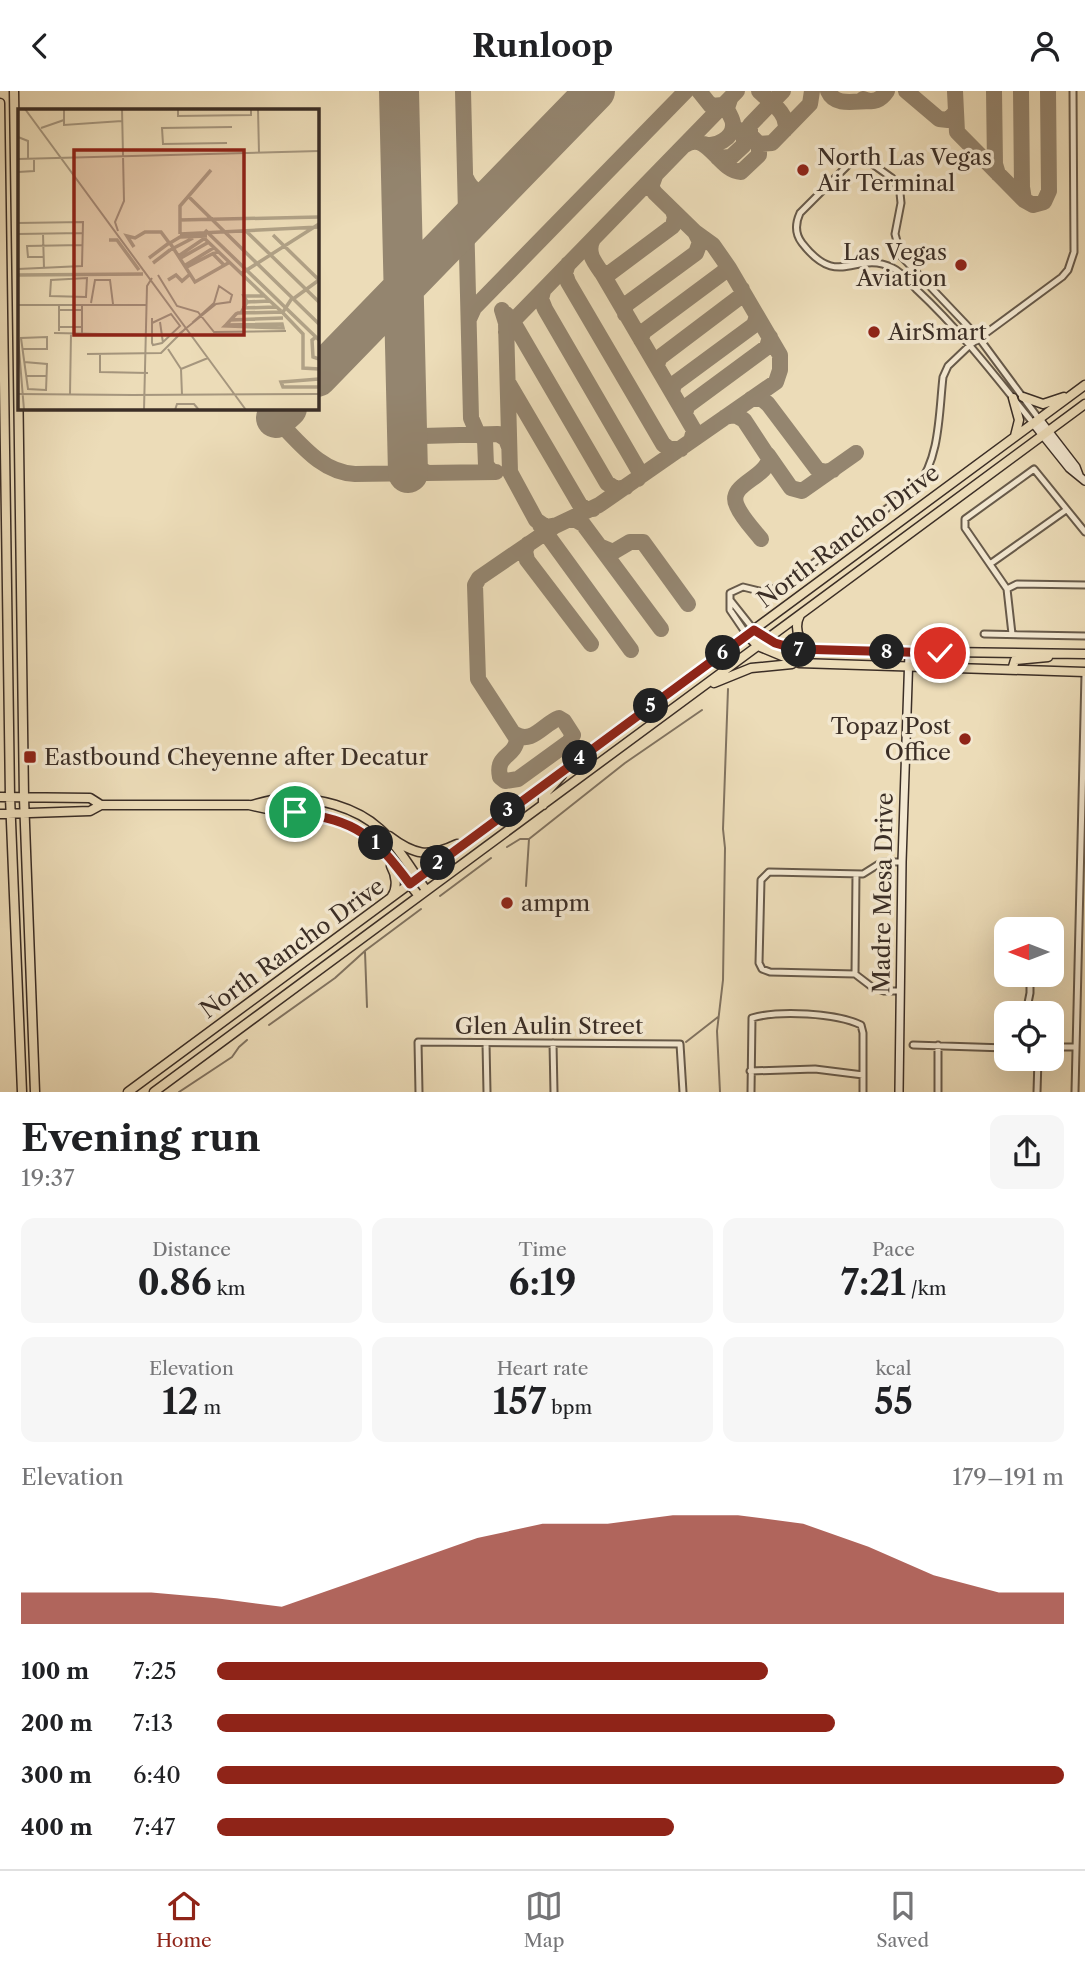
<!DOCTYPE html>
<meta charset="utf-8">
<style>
:root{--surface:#fff;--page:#f6f6f6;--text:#202124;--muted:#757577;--line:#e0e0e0;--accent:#8f2418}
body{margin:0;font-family:"Libre Caslon Text",serif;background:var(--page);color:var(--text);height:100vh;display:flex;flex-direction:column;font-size:26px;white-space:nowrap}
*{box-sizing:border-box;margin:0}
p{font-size:23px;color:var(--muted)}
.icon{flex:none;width:38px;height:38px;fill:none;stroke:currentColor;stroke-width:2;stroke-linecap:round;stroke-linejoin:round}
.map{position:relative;height:1001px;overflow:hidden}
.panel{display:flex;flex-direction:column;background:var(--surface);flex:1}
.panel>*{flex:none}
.needle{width:46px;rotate:270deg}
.tools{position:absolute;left:994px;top:826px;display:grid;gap:14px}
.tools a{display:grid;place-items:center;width:70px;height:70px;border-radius:14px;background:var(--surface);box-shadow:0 7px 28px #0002;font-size:35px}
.pin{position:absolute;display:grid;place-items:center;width:60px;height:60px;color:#fff;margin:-30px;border:4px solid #fff;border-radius:50%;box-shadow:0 2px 7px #0007}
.km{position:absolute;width:35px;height:35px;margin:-18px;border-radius:50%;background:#222;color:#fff;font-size:19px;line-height:35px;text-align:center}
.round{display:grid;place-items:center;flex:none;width:74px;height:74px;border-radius:14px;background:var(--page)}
.summary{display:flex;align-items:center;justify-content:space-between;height:119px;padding:0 21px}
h1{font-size:38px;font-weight:700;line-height:52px}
.figures{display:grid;grid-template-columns:repeat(3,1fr);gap:10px;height:119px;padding:7px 21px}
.figures div{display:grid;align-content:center;border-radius:14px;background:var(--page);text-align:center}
.figures b{font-size:35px;font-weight:700}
.figures small{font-size:19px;font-weight:400}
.figures p{font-size:19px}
.chart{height:196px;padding:14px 21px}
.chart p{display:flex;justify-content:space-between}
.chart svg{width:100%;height:126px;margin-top:7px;fill:var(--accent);opacity:.7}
ul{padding:0 21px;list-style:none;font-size:23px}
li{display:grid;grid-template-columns:112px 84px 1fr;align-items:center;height:52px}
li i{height:18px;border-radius:9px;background:var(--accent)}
header{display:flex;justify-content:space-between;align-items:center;height:91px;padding:0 21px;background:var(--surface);font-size:32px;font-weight:700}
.dock{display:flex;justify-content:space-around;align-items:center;height:98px;border-top:2px solid var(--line);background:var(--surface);font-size:19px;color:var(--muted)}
.dock a{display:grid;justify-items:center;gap:4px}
.dock .active{color:var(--accent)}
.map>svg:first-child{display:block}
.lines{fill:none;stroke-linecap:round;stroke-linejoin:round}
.stream{stroke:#817360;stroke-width:2}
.taxiway{stroke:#94856f;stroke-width:16}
.runway{stroke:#94856f;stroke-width:40}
.street-casing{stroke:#675a4a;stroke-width:9}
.secondary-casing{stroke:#3b2e26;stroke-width:10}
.primary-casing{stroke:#3b2e26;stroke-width:11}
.street{stroke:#f3e8d1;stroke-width:5}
.secondary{stroke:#f3e8d1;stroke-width:7}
.primary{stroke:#ecdcb8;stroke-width:8}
.route-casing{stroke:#fff;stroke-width:14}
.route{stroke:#8f2418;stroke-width:9}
.poi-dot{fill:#8f2418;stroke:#f3e8d1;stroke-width:2.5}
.labels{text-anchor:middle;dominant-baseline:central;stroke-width:7;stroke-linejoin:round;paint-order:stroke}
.poi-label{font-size:23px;fill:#3b2e26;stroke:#f3e8d1;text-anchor:start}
.street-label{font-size:23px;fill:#3b2e26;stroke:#f3e8d1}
.inset-river{fill:none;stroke:#b0a186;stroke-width:3.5}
.inset-road{fill:none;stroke:#a5967e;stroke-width:2}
.view{fill:#8f2418;fill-opacity:0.15;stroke:#8f2418;stroke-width:3.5}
.inset-edge{fill:none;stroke:#3b2e26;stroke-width:3.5}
</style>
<header><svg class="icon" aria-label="back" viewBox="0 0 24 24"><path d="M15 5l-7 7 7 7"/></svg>Runloop<svg class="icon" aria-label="person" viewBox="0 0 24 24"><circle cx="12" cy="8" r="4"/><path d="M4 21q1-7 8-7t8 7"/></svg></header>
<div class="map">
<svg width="1085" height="1001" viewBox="0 0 1085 1001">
<rect width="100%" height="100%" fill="#ecdcb8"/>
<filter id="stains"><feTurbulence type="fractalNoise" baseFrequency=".00286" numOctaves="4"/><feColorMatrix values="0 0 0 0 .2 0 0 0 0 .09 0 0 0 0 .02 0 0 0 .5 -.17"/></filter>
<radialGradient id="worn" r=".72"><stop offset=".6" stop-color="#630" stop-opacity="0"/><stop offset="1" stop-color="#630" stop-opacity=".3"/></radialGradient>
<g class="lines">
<path class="stream" d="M507,756l13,-8h8
M526,795l3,-47 96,-76 77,-53
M440,805l51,-38
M365,861l2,55
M269,934l66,-47 31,-28 55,-41
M686,951l32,-25
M179,1001l53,-35 7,-10 8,-7
M720,1001l-3,-61 6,-51 2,-132 -2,-19 5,-140"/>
<path class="taxiway" d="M463,0l8,327 6,14 8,8 1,25 6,7
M699,0l12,15 12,-1
M759,0c10,10 31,23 26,39
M783,0l-33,34v10l9,9 13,-1 38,-39 2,-13
M828,0c7,16 27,10 42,10
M906,0l33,28 9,1 7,-7
M955,0l2,41 67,68 9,5 11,-3 5,-11 -1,-100
M994,0l1,73 3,10
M1021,0l1,96 2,13
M863,8c10,5 18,1 24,-8
M704,53c11,4 30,-6 29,-20 0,-5 -5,-11 -6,-16l3,-9
M685,54c23,-15 33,26 56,27l18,-17v-11
M718,67l13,-1 13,-12v-15l3,1
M466,87c6,15 18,17 33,12
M593,148c-7,13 1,23 9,34h8l63,-47 2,-9 -2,-6
M568,173l-3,9 3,9 95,162 6,5h12
M602,182l92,157 -3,11
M543,200l-2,8 4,10 90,155 4,7 -1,8
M502,219l4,13 4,149 26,48 10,7 11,-2 42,-20 177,-123 4,-12v-15l-51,-87 -16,-23 -18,-13 -40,-39 -4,-6 4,-11
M506,223l10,13 91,156 9,6 10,-2
M625,223v-8l3,-3 68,-50 4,-11 -5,-10
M469,228l5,-11 212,-217
M506,241l7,-11 224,-230
M641,249l2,-8 82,-61 1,-7
M657,275l2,-8 82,-62 1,-7
M509,293l71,121 6,4h7
M672,301l2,-8 80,-59 3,-9
M751,308h11l6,5 49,65 7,3 9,-2
M264,317c29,24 51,64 91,66l141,-2
M406,321l5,16 11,8 76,-2 8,5 3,8
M685,323l2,-8 80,-59 3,-10
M725,326l10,-2 9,5 25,38c-1,20 -43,26 -32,48 5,12 16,23 24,33
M407,361l8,15 13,6
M768,364l23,33 11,3 54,-38
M568,429h8l7,4 78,105
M540,434l91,125
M528,453l-3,7 2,9 64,84
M601,456l12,5 17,-10h13l45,62
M515,643c17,11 28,-10 44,-16l5,3 9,14 -4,7 -51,37 -13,2 -5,-4c-5,-23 15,-19 17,-38l-39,-60 -3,-94 4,-7 76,-52"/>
<path class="runway" d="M399,0l9,382
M317,286l278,-286
M276,327l11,-10"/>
<g class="street-casing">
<path id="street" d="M1033,332c-37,-46 -73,-93 -116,-133 -7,-7 -15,-18 -24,-22 -38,-19 -54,23 -91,-25 -7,-9 -7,-19 -2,-30l49,-49 7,-3 15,2 21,15 8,15 1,10 -6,31 6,22 78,82 60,81
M990,473l76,-54
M1007,498l10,-5 68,1
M731,510l23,29
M984,543l101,2
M1012,543l-5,-45 -42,-61v-9l69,-50 51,63
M747,544l-17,-25v-17l13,-6 20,5 21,-7 133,-99c23,-27 22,-74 26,-109l5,-11 22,-21 92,-68 6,-7 6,-18 -1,-161
M855,883l1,-100
M900,900h-16l-12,-4 -17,-13 -85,-2 -8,-3 -3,-6 2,-83 8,-8 94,2 19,-12h20
M1026,922l4,-20v-18
M486,952l1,49
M553,952l1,49
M913,954l93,3
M1052,956h24
M750,980l65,-2 48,6
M419,1001l-1,-50 262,2 3,48
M751,1001l1,-74c27,-8 84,-5 109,7l2,8v59
M938,1001v-47
M1037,1001l1,-33
M1075,1001l10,-418"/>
</g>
<g class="secondary-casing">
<path id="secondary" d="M1039,328l37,48 3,8
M1033,332l36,45 16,13
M899,1001l3,-230 7,-209"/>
</g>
<g class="primary-casing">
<path id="primary" d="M14,0l10,707 11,294
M0,12l10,694 12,295
M1023,306l20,7 21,-7
M1013,307l6,22 -4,16
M800,524c-7,13 -1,25 7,35
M754,539l21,14 32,6 278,4
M747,544l11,11 41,17 286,9
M1012,579l3,-10 33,-3
M714,592l37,-15 41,-4
M0,706l90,1 11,7
M252,714c11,-3 22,-6 32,-7 33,-1 72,9 96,31 17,15 33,43 46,61
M543,714v-9l19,-21
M0,723l90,-3 11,-6h148l32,7 46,5 18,6 31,20 43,53
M389,745c25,19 39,22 68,8
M391,775c5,9 7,21 1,30
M128,1001l957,-707
M154,1001l931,-688"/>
</g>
<use href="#street" class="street"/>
<use href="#secondary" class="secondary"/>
<use href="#primary" class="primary"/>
</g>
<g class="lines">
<g class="route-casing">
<path id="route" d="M295,721c63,9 78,23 115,72l344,-254 21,13 21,6 144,4"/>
</g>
<use href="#route" class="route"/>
</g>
<g class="poi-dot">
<circle cx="803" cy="79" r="7"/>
<circle cx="961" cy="174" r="7"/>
<circle cx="874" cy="241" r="7"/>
<circle cx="965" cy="648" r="7"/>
<rect x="23" y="659" width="14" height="14" rx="3.5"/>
<circle cx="507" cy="812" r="7"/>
</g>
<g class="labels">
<g class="poi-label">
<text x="817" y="66">North Las Vegas<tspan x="817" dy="26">Air Terminal</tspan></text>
<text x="947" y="161" text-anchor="end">Las Vegas<tspan x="947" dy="26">Aviation</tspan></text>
<text x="888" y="241">AirSmart</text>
<text x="951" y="635" text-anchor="end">Topaz Post<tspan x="951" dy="26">Office</tspan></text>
<text x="44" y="666">Eastbound Cheyenne after Decatur</text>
<text x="521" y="812">ampm</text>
</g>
<g class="street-label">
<text transform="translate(848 445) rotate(-37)">North Rancho Drive</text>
<text transform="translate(883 802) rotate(-89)">Madre Mesa Drive</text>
<text transform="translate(292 857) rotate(-36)">North Rancho Drive</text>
<text x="549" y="935">Glen Aulin Street</text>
</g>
</g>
<g transform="translate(18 18)">
<rect width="301" height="301" fill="#ecdcb8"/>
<path class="inset-river" d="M171,88l130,127M161,111l140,-3M187,121l114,110M228,122l73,71M162,125l139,-7M162,125v-28l31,-36M255,126l46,45M189,127l-27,1 -10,6 25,39 35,-20M185,128l68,65M91,131h8l22,30M116,138l-7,-11 8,2 10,-6h16l9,12M152,141l23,-12M201,142l-6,3 11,11M159,148l28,-19M131,149l20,-15M161,150l30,-17M135,154l17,-13M166,157l31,-19M167,159l29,-15M224,164l77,-49M0,166l125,-1M150,171l8,-5 6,6 7,-6M275,190l26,-19M229,193l-3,-6h20M224,199l34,-1M223,204l6,-11 23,-1 11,10M265,204l20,21v34l16,1M212,211l53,-2M208,216l56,-1 1,4 -58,-2 1,-1 10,-11 2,-1 45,-1 9,-14M298,228l-4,3 1,17 6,2M301,270l-38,3 2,5h36"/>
<path class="inset-road" d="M7,0l221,301M46,0v16l58,-4M160,0v7l73,-1v-6M240,0l1,44M23,19l23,-8M0,28l10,4v17M209,34l-64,1 -1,-16 70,-1M0,50l301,-8M0,63l16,-1v-13M0,114l65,-1 -1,44 -64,3M100,122l-3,-9 9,-21 -2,-92M0,125l65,-1M25,125l1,34M25,148h-15l-1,-11 55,-1M140,166l19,31 21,6 16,20 72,-1M69,169l-1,19 -36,-1 1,-16zM73,194l4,-23h15l3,24M0,196h129M42,201h22M134,209v25l1,2 9,-2 18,-17 -9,-12 -19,9M142,213l3,21M41,218h22M41,222v-26M36,224l95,2M64,224v-27M161,225l37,-30 14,-2 2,-7 -13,-9 -5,17 -22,20M0,228l6,73M5,240h24v-12l-26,1 7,51 18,1M150,240l13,20 1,26M82,244v19l48,1M69,245l74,-1 25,-25M6,253l23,2 -1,27M163,260l27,-11M8,267h21M0,285l116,1M52,285l1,-61M113,286l188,-1M126,301l3,-124 5,-8M157,301l2,-6h17l5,6"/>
<path class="view" d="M56,41h170v185h-170z"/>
<rect width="301" height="301" class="inset-edge"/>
</g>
<rect width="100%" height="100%" filter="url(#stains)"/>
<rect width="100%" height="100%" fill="url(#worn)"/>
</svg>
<div class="tools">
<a><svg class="needle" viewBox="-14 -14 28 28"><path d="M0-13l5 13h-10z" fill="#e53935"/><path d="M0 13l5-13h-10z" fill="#757577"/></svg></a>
<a><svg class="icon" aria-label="locate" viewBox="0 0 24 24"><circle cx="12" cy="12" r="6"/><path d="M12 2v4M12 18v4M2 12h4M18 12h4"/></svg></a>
</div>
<div class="pin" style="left:295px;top:721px;background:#1e9e55"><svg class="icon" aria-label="arrive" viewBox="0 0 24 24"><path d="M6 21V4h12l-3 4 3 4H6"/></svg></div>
<div class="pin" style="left:940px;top:562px;background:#d93025"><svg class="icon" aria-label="check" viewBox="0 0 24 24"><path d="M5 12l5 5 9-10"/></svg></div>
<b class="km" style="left:376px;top:752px">1</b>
<b class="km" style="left:438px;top:772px">2</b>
<b class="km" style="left:508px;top:719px">3</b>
<b class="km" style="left:580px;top:667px">4</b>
<b class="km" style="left:651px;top:615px">5</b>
<b class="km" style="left:723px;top:562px">6</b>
<b class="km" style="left:799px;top:559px">7</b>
<b class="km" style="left:887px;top:561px">8</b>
</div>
<section class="panel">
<div class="summary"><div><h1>Evening run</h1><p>19:37</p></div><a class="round"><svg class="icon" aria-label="share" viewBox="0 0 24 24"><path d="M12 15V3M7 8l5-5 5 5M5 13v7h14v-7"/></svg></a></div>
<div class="figures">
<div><p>Distance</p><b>0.86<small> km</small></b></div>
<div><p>Time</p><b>6:19</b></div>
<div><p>Pace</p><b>7:21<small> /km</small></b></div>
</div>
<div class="figures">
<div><p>Elevation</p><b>12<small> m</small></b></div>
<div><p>Heart rate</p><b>157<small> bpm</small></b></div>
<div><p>kcal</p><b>55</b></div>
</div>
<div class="chart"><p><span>Elevation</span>179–191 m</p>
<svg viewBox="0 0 160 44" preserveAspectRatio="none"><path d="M0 44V33L10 33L20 33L30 35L40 38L50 30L60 22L70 14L80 9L90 9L100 6L110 6L120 9L130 17L140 27L150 33L160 33V44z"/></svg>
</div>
<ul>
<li><b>100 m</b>7:25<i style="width:65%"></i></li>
<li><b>200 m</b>7:13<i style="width:73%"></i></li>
<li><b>300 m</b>6:40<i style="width:100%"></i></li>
<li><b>400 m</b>7:47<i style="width:54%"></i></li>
</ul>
</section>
<nav class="dock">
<a class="active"><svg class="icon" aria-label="home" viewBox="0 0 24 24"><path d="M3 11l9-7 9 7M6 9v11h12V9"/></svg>Home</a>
<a><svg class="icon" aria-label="map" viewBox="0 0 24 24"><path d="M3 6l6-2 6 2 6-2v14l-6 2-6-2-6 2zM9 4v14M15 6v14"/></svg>Map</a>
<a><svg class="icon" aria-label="saved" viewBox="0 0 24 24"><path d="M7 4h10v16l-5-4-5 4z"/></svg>Saved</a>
</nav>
